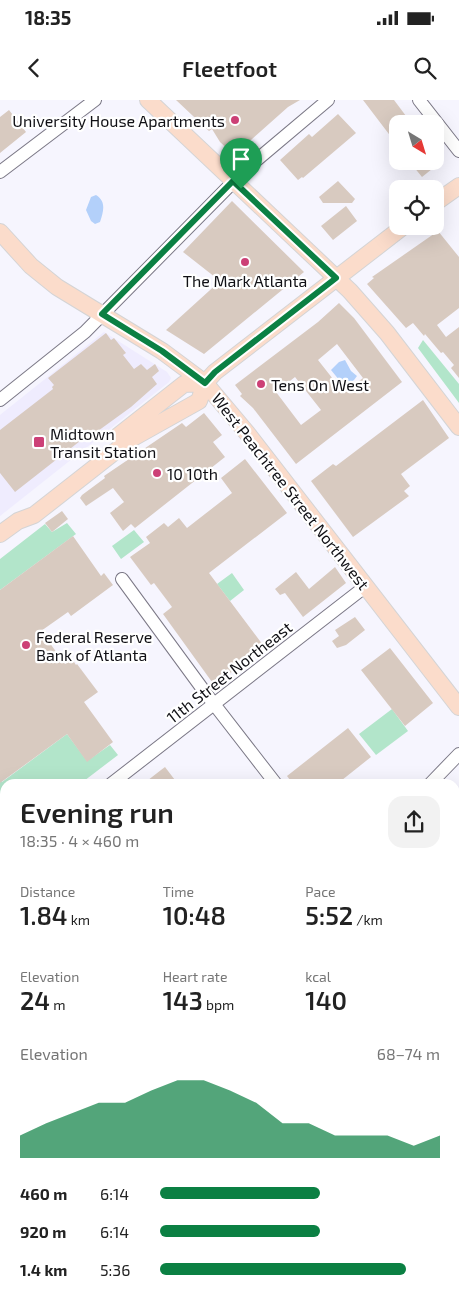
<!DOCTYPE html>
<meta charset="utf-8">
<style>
:root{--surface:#fff;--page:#f2f2f2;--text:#222;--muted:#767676;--accent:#0b8043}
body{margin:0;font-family:"Exo 2",sans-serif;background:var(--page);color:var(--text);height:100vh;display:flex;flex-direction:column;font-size:19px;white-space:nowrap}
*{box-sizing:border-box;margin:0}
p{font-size:16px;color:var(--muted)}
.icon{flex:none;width:28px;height:28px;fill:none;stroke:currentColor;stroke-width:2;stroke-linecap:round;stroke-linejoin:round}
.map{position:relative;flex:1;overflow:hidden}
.sheet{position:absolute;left:0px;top:679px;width:460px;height:519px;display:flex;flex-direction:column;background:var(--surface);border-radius:15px 15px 0 0;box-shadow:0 5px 20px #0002}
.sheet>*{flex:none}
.needle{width:32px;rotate:142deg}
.fabs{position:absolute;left:389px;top:15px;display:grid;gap:10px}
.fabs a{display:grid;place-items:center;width:55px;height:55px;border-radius:10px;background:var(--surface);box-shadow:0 5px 20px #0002;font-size:25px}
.pin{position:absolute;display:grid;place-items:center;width:42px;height:42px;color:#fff;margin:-51px -21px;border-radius:50% 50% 50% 0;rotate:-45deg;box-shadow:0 0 5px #0007}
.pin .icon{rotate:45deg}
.round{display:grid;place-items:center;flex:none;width:52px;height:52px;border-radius:15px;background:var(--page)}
.head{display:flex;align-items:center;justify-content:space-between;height:85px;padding:0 20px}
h1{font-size:28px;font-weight:600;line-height:38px}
.stats{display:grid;grid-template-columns:repeat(3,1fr);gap:8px;height:85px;padding:5px 20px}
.stats div{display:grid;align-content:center}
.stats b{font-size:25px;font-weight:600}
.stats small{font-size:14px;font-weight:400}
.stats p{font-size:14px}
.chart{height:140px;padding:10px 20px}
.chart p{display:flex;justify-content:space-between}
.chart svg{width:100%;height:90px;margin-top:5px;fill:var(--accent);opacity:.7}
ul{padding:0 20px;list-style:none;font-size:16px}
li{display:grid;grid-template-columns:80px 60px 1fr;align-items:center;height:38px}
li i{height:12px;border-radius:6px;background:var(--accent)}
.status{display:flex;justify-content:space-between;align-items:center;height:35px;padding:0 25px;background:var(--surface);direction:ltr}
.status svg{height:14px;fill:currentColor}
header{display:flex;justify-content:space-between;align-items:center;height:65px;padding:0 20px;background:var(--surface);font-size:22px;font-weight:600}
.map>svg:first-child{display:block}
.built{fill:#efecfe}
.green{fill:#b2e5ca}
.water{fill:#b3d0fa}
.building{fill:#d8cac0;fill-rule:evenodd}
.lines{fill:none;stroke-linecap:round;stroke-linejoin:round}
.minor-casing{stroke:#7b7886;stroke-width:14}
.major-casing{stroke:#d4d4d5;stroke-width:18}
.minor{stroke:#fff;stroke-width:12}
.major{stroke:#fbdccb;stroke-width:16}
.route-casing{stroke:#fff;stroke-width:10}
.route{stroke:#0b8043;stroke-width:6}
.poi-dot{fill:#cc4076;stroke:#fff;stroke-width:2}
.labels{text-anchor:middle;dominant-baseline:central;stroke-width:4.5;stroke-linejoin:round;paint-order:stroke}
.poi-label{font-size:16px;fill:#101015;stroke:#fff;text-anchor:start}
.street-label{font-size:16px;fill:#101015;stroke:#fff}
</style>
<div class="status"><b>18:35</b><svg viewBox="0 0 49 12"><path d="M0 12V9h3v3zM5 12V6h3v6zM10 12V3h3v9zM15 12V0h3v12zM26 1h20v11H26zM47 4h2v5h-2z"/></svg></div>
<header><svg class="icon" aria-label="back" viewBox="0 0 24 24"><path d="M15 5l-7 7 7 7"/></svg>Fleetfoot<svg class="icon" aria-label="search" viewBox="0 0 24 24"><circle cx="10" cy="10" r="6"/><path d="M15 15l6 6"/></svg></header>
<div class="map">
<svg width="459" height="1197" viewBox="0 0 459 1197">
<rect width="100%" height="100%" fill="#f6f5fe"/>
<path class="built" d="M104,232l63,40 4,6 -2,4 -169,134v-101z"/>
<path class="green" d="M423,240l36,44v19l-41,-55z
M67,423l9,11 -76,56v-31l45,-35 7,8z
M134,430l10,12 -23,17 -9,-13z
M232,473l12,17 -14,11 -13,-17z
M392,609l16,22 -32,24 -17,-21z
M67,634l20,27 23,-16 8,10 -38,29h-75v56l-5,4v-64l2,2z"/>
<path class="water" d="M96,95c11,7 7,17 4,27l-5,2 -4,-3 -5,-11 5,-13z
M345,260l6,11 6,5 -3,4 -10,6 -13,-16 8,-8z"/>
<path class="building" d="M176,0h124l-12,7 -54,48 -14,-13 -8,-13 -3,2z
M363,0h31l18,24h-14v22z
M9,10l17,22 -26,21v-36z
M338,14l18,19 -53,45 -1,-1 -4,3 -18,-20 29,-26 3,3z
M409,61h33l-20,16z
M338,81l17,18 -3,4h-29l-4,-6z
M232,101l72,71 -100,82 -38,-24 54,-49 -37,-29z
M346,106l11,15 -24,19 -12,-14z
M438,131l21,26v51l-22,17 9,12 13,-10v51l-8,-10 3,-3 -11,-13 -2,1 -16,-19 -1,2 -11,-13 -7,5 -39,-44 7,-6 -2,-1z
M339,203l15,15 48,64 -106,82 -43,-56 -13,-12 2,-2 -7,-9 83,-63zM337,244l26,34 -19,15 -26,-33zM295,277l26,33 -20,15 -25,-33z
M106,233l5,7 3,-2 12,15 -3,2 11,14 7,-5 6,6 8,-6 4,7 -7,6 5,7 -26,23 -40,29 -2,-2 -74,58 -15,-19v-43l53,-41 -1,-2 2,-2 -6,-7z
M423,300l26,38 -48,36 9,12 -6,5 5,5 -56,41 -42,-56 22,-17 3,2z
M204,313l18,22 -9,7 12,15 -90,71 -4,-4 -8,7 -13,-18 14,-11 -11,-14 -27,18 -6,-8 2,-3 23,-17 -1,-2 78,-53 4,4z
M245,359l42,54 -78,60 54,72 -15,11 2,2 -26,20 -3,-3 -9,7 -49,-68 9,-7 -18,-24 -3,2 -21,-28 20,-14 -4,-6 18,-14 4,4 11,-9 8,10 45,-35 -11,-15z
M62,411l6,8 -16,13 -7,-9z
M73,436l28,40 3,-3 9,12 -42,31 -3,-4 -27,19 24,33 7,-5 4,6 1,-1 21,28 -14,10 29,40 -26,20 -20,-28 -67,49v-193z
M335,467l11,16 -43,34 -18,-24 -5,2 -5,-6 21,-17 13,17z
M355,517l10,13 -19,15 -9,3 -5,-7 7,-5 -4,-6z
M390,548l43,55 -28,23 -44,-56z
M348,628l23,29 -34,27h-44l-6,-8z
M165,667l13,17h-35l18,-14z"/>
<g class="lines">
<g class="minor-casing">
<path id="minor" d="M419,0l40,51
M0,72l95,-72
M0,300l85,-68 161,-163 82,-69
M122,479l85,116 69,89
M111,684l255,-198
M430,684l29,-30
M0,769l5,-4
M455,878l4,-2
M0,1181l5,-4"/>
</g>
<g class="major-casing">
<path id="major" d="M148,0l202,191 37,42 72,94
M435,103l24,-17
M0,132l31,34 26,21 105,64 43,32 42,50 212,274
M118,336l66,-52 21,-1
M0,434l18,-13 16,-6 97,-76 68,-38 6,-18 10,-11 189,-146
M0,980l5,13
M455,1058l4,-3
M0,1159l5,7
M25,1192l3,5
M169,1192l5,5
M255,1197l7,-5
M276,1197l7,-5"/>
</g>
<use href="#minor" class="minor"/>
<use href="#major" class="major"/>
</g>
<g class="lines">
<g class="route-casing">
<path id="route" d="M233,81l103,97 -121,94 -10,11 -43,-32 -60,-37z"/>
</g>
<use href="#route" class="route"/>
</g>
<g class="poi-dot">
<circle cx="235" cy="20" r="5"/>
<circle cx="245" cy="162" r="5"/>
<circle cx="261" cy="284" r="5"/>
<rect x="33" y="336" width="12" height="12" rx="2.5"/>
<circle cx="157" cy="373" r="5"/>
<circle cx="26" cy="545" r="5"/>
</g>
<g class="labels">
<g class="poi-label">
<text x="225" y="20" text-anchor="end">University House Apartments</text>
<text x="245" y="180" text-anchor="middle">The Mark Atlanta</text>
<text x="271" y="284">Tens On West</text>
<text x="50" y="333">Midtown<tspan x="50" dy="18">Transit Station</tspan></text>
<text x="167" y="373">10 10th</text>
<text x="36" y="536">Federal Reserve<tspan x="36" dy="18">Bank of Atlanta</tspan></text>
</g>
<g class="street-label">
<text transform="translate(291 391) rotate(52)">West Peachtree Street Northwest</text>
<text transform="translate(229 572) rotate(-38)">11th Street Northeast</text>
</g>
</g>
</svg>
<div class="fabs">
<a><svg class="needle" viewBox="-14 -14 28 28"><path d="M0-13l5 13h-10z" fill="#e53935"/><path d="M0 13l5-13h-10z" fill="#767676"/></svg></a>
<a><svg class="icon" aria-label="locate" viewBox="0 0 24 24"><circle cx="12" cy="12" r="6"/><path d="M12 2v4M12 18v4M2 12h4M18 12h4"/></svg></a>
</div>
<div class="pin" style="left:241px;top:89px;background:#1e9e55"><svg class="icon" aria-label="arrive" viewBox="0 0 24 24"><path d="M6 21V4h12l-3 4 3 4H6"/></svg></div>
<section class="sheet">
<div class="head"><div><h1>Evening run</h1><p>18:35 · 4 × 460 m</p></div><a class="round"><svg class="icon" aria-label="share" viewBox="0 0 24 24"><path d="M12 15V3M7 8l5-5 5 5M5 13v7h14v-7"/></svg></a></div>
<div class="stats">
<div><p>Distance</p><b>1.84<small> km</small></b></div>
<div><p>Time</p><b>10:48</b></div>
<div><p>Pace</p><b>5:52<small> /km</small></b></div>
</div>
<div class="stats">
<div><p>Elevation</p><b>24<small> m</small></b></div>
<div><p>Heart rate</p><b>143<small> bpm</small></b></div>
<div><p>kcal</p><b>140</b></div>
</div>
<div class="chart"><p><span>Elevation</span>68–74 m</p>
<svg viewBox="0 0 160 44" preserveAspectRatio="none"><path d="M0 44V33L10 27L20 22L30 17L40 17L50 11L60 6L70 6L80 11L90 17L100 27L110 27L120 33L130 33L140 33L150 38L160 33V44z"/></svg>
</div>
<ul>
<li><b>460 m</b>6:14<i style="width:57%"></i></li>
<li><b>920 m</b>6:14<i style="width:57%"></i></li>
<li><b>1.4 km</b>5:36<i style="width:88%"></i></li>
</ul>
</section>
</div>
